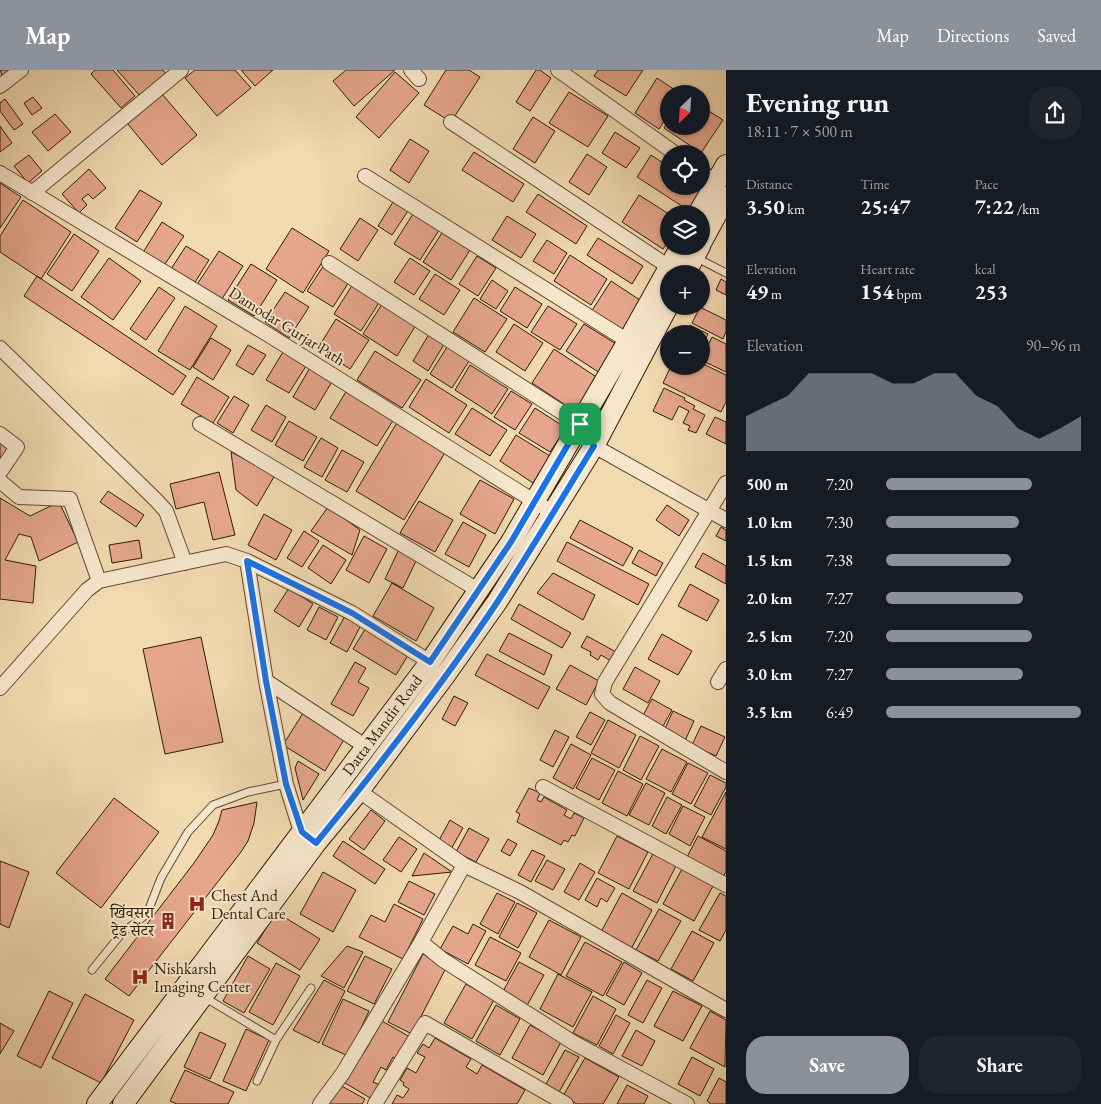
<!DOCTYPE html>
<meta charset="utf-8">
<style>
:root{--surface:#171b24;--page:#20242c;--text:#f1f3f6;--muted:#9ea1a6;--accent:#8c9099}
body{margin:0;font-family:"EB Garamond","Noto Serif Devanagari",serif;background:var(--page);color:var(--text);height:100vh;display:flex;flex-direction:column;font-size:19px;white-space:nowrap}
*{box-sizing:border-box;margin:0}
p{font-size:16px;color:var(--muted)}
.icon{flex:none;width:28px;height:28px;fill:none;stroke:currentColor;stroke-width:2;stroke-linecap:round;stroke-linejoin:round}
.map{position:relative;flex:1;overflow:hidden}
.panel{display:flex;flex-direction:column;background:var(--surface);width:375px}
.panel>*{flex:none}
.needle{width:32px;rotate:205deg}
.controls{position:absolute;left:660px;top:15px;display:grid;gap:10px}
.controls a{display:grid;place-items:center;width:50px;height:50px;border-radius:50%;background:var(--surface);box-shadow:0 1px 4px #0004;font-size:25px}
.pin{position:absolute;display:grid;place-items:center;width:42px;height:42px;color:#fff;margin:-21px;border-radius:10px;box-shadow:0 2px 8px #0006}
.round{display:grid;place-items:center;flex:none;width:52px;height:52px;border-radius:20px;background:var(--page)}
.overview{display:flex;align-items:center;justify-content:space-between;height:85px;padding:0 20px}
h1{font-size:28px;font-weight:700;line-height:38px}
.stats{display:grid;grid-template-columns:repeat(3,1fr);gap:8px;height:85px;padding:5px 20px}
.stats div{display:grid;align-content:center}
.stats b{font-size:21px;font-weight:700}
.stats small{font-size:14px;font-weight:400}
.stats p{font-size:14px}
.chart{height:140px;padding:10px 20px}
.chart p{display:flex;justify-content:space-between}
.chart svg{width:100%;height:90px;margin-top:5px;fill:var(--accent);opacity:.7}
.action{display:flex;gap:10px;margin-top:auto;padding:10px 20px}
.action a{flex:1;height:58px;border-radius:20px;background:var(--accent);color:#fff;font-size:20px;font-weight:700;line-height:58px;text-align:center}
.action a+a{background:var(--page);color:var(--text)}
ul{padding:0 20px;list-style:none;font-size:16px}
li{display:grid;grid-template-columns:80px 60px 1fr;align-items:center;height:38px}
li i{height:12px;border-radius:6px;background:var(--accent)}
header{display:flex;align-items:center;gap:30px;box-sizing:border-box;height:70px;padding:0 25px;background:var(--accent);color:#fff}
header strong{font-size:24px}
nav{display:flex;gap:28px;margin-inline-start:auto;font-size:18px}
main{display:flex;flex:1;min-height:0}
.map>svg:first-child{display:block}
.building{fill:#e5a68d;stroke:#2e1c04}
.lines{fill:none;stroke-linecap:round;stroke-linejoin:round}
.service-casing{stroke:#5f4b2f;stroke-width:9}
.minor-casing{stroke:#5f4b2f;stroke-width:16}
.secondary-casing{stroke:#2e1c04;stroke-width:22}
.service{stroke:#f6e6cc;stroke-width:7}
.minor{stroke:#f6e6cc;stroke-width:14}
.secondary{stroke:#f6e6cc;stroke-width:20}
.route-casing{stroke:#fff;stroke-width:10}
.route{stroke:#1a73e8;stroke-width:6}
.labels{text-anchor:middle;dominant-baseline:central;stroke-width:4;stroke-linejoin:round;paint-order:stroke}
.street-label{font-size:16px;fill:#2e1c04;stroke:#f6e6cc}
.poi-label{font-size:16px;fill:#2e1c04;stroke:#f6e6cc;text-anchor:start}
</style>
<header>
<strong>Map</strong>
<nav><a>Map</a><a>Directions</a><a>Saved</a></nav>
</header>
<main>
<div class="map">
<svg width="726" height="1034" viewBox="0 0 726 1034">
<rect width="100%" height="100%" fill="#f1d9b0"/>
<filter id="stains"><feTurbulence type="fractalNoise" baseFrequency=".004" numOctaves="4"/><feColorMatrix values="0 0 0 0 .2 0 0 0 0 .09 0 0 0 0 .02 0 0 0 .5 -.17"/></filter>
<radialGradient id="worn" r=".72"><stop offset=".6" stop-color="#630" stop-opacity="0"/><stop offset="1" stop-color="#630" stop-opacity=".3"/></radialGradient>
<path class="building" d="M0,0h12l-9,8z
M95,0h18l22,26 -14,12 -30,-34z
M117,0h46l4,5 -26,22z
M195,0h40l16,18 -34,28 -32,-38z
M241,0h32l-18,16z
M346,0h49l-41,36 -21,-25z
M446,0h23l11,7 -29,45 -27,-17z
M536,0h4l11,8 -21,33 -14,-9z
M598,0h45l-17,26 -32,-20z
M395,2l24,21 -40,45 -23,-21z
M657,8l24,16h-12v19l-10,16 -24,-16z
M569,22l39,24 -20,31 -39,-24z
M162,24l35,41 -35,30 -35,-42z
M33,27l9,11 -10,7 -8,-12z
M5,29l18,25 -9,6 -14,-19v-8z
M701,36l22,14 -22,33 -37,-25 5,-7v5h32z
M55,44l16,18 -23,19 -16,-19z
M533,47l22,14 -20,32 -22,-14z
M0,56l12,17 -12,9z
M615,62l25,16 -14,20 -24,-15z
M410,69l19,12 -20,32 -19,-13z
M474,82l50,32 -11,18 -51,-32z
M587,84l20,13 -18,28 -20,-13z
M29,85l13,16 -14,12 -14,-17z
M651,85l18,12v19h30l3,2 -14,22 -51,-33z
M89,99l17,19 -13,11 -5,-5 -6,5 5,6 -8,8 -17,-19z
M0,113l21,14 -21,31z
M140,120l22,13 -25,39 -22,-14z
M538,124l49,32 -11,18 -50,-32z
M639,125l30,19v26l-6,9 -41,-27z
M23,130l48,32 -30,47 -41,-27v-16z
M393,132l15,9 -16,24 -14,-9z
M413,144l26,16 -19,30 -26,-16z
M507,146l29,18 -15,24 -29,-18z
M360,148l18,12 -20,31 -18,-12z
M162,152l22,14 -21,31 -21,-13z
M292,158l37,23 -26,42 -37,-24z
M442,163l28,17 -19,30 -28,-18z
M74,164l25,17 -27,40 -25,-17z
M598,168l45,28 -11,18 -45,-29z
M547,170l20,13 -13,21 -21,-13z
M186,176l23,14 -17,27 -23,-15z
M219,181l24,15 -23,36 -24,-16z
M570,185l37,24 -16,26 -37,-24z
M477,186l19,12 -18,28 -19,-12z
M109,188l32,23 -28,39 -32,-23z
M410,188l20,13 -16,24 -20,-13z
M251,194l26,16 -23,36 -26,-16z
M324,195l25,17 -16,25 -26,-16z
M435,204l25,16 -16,25 -25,-16z
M37,206l149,100 -13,19 -149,-99z
M721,209l5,3v13l-10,-5z
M492,210l16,11 -12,18 -16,-10z
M611,211l35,23 -20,30 -35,-22z
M353,214l27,17 -19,30 -27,-17z
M159,217l16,11 -29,42 -16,-11z
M515,217l27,17 -15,24 -27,-17z
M285,222l24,15 -20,31 -24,-16z
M474,228l33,21 -22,33 -32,-20z
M382,234l34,21 -19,31 -34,-22z
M185,236l32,20 -27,44 -32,-19z
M548,236l29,18 -17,26 -29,-18z
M700,237l26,13v12l-3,7 -31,-16z
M336,249l33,21 -19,29 -32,-21z
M514,254l29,19 -18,28 -29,-19z
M584,254l37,23 -18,28 -37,-24z
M690,255l18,9 -7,13v-13h-15z
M431,261l15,10 -18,30 -15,-10z
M712,267l14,7v28l-25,-12z
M211,268l20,12 -18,30 -20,-13z
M248,275l18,10 -13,20 -17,-10z
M447,277l22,14 -17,27 -22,-14z
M554,279l47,31 -22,34 -47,-31z
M375,281l46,29 -19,28 -45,-28z
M283,282l23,14 -17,27 -23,-13z
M701,293l25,12v27l-5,10 -58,-29 8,-17h30z
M470,295l38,24 -16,25 -37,-24z
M311,296l22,14 -18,30 -22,-13z
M197,307l32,20 -16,26 -32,-19z
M426,309l41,26 -18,28 -40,-26z
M664,318l21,10 -1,2 11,6 -2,3 12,6 -9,18 -8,-3 2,-4 -7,-3 6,-12 -10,-5 -7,14 -19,-9z
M347,320l47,29 -17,27 -47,-28z
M511,321l21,13 -17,26 -21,-13z
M234,326l15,9 -16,28 -16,-10z
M266,335l20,12 -14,25 -21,-12z
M472,338l35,22 -17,26 -35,-22z
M535,338l31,20 -16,24 -31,-19z
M715,347l11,5v22l-20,-10z
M289,351l28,16 -14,24 -28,-16z
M398,351l48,30 -42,69 -48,-29z
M516,365l34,21 -17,27 -33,-22z
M321,368l17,10 -16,29 -18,-10z
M0,370l10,7 -10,14z
M342,380l22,12 -17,30 -22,-12z
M231,382l44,23 -18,31 -21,-16z
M219,402l16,63 -22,5 -9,-38 -28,7 -6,-25z
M480,410l34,19 -19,35 -35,-20z
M108,421l36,24 -8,12 -36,-25z
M0,428l30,18 29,-14 19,40 -39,19 -8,-24 -12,-3 -14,26 31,6 -3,37 -33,-4z
M419,431l34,19 -18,32 -35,-19z
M667,435l22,15 -10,16 -23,-16z
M328,437l32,23 -8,25 -41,-24z
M264,444l28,16 -16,30 -28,-15z
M580,450l53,28 -10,18 -53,-28z
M463,452l23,13 -17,32 -24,-13z
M721,457l5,3v11l-10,-5z
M304,461l15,10 -17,26 -15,-9z
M364,466l23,13 -18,34 -23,-13z
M139,470l3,18 -30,5 -3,-18z
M567,472l82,42 -11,21 -81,-44z
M323,475l23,15 -15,24 -23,-16z
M399,479l17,12 -13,27 -18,-9z
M639,480l24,13 -7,13 -24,-13z
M703,483l23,13v18l-31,-17z
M553,503l42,22 -12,25 -46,-27z
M392,513l42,25 -18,33 -43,-25z
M690,514l29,16 -12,21 -29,-15z
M289,518l24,16 -14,23 -25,-16z
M519,534l52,29 -9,15 -51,-29z
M319,537l19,10 -12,23 -19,-10z
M345,546l16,9 -14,27 -17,-9z
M367,556l43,26 -14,23 -43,-26z
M509,563l43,22 -8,20 -45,-24z
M662,564l30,17 -14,24 -30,-16z
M587,566l29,16 -5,9 -10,-6 -3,5 -8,-5 1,-3 -10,-5z
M201,567l22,105 -58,12 -22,-105z
M487,584l63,33 -12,22 -63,-34z
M355,592l11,6 -8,14 11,6 -16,28 -22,-12z
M570,595l29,16 -13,24 -30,-16z
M635,597l25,14 -12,22 -25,-14z
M454,626l14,7 -13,23 -13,-7z
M652,629l20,11 -10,18 -20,-11z
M673,641l21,10 -10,22 -21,-10z
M590,642l15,8 -14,25 -15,-8z
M303,643l42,25 -20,33 -42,-26z
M608,650l28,15 -17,33 -28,-15z
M701,656l24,11 -9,19 -24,-11z
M555,660l14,7 -16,30 -13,-7z
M640,666l19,10 -18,34 -18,-10z
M571,674l20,11 -18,34 -20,-11z
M662,679l25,13 -16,30 -25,-13z
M592,688l23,12 -16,30 -23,-12z
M298,691l21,13 -16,26 -8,-32z
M688,693l20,10 -17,31 -19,-10z
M618,701l25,13 -16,32 -25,-13z
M710,705l16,8v4l-15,28 -17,-9z
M646,713l19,10 -16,32 -20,-10z
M529,718l11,5 -3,7 4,2 3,-5 23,13 -3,5 7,4 3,-6 10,5 -9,18 -3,-1 -4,7 -4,-2 -3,5 -44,-23 3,-8 -4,-2z
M726,722v57l-24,-12z
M667,727l15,8 -16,29 -14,-8z
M114,728l45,34 -58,76 -45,-35z
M257,732l-3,21 -6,18 -7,11 -112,144 -24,-17 89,-116 19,-28 6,-14 3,-11z
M683,736l22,11 -15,29 -21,-12z
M371,740l14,11 -21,29 -15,-11z
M450,750l13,8 -12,21 -13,-7z
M469,758l20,11 -13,23 -20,-10z
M617,766l31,16 -19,37 -31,-16z
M698,766l28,15v21l-3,5 -36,-20z
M399,767l18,12 -16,23 -18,-12z
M508,769l9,5 -7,12 -9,-5z
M343,771l42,28 -10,15 -42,-28z
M532,780l13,6 -14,26 -13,-7z
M654,782l23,12 -20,39 -24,-12z
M424,783l28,19 -40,4z
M547,790l18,9 -12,21 -18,-9z
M0,791l29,11 -20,56 -9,-4z
M580,793l15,9 -16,28 -15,-8z
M682,799l31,17 -19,35 -31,-17z
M323,802l33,18 -23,42 -33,-18z
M597,808l18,10 -8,14 -6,-4 -4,9 -12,-7z
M409,811l26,13 -11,21 -26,-13z
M497,823l18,9 -17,32 -18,-10z
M622,823l30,17 -21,39 -30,-17z
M720,823l6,3v34l-6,11 -21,-11z
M517,833l20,10 -19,35 -19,-11z
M394,834l29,15 -20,40 -44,-22 12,-22 14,7z
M659,839l22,12 -23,40 -22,-11z
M276,842l44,27 -20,31 -43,-27z
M549,850l32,17 -20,38 -32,-18z
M473,854l13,7 -18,33 -28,-15 13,-23 15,8z
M692,861l22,12 -21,38 -22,-12z
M490,867l31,16 -15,28 -31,-16z
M585,872l37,20 -19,34 -37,-20z
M347,876l16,6 -19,36 -23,-12z
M423,884l24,12 -35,68 -24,-12z
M248,886l22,13 -26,44 -21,-12z
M365,886l27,13 -18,35 -27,-13z
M519,892l25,13 -19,34 -24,-14z
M624,892l18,11 -18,32 -18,-10z
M276,893l24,13 -27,49 -24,-13z
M558,904l34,18 -19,35 -33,-18z
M324,910l21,11 -26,52 -26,-13z
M647,910l15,8 -19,35 -15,-8z
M466,914l28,16 -22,39 -28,-16z
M49,921l24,12 -32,65 -24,-12z
M673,921l29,15 -19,35 -29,-15z
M85,924l49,26 -33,63 -49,-25z
M593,926l23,13 -19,36 -24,-12z
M343,929l26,12 -21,45 -26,-12z
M496,935l24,14 -20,36 -24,-14z
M710,941l16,9 -1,47 -35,-19z
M616,945l14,8 -17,31 -14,-8z
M382,951l28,16 -13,22 -4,-2 -7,13 -5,-3 -8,15 7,3 -8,14 -27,-16 15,-27 4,-3z
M0,953l14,8 -14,23z
M530,955l31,17 -18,33 -31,-17z
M246,959l23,11 -23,51 -23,-10z
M636,960l19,11 -13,25 -20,-10z
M200,962l26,12 -16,35 -26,-12z
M435,968l36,21 -5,8 11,7 5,-9 43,25 -8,14h-125l5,-9 6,3 6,-9 -6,-4 1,-2 -4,-3 7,-12 9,5 9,-16 -8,-4 6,-9 6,4z
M565,980l14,7 -20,35 -13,-8z
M692,987l22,12 -14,27 -22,-12z
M585,988l34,19 -16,27h-26l-14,-8z
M185,1000l49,22 -6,12h-51l-7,-3z
M719,1008l7,4v22h-15l-4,-3z
M338,1014l27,15 -3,5h-36z
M627,1015l21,11 -4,8h-27z"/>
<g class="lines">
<g class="service-casing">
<path id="service" d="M697,188l29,15
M92,900l30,-37 25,-19 14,-36 27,-46 25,-27 35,-13 38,-8
M204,927l72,43
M257,1011l19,-41 35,-52"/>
</g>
<g class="minor-casing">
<path id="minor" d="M411,0l8,9
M558,0l118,84
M0,16l21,-16
M451,52l218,145
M701,102l15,10
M0,103l267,161 286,179
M365,106l263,165
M32,123l149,-123
M329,193l251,161 14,22 132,74
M0,278l156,152 10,11 19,52
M200,354l278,166
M0,364l17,13 -17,25
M0,411l19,16 51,2 29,82
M726,413l-121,199 -3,12 8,9 116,69
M266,611l99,65
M718,612l8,-13
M0,618l87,-98 12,-9 127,-27 21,7
M543,717l183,98
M359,721l105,74
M306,765l-5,-3 -15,-48 -20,-103 -19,-120 105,52 78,49
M320,1034l23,-31 78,-131
M375,1034l50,-81 141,81
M687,1034l-113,-61 -131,-83 -22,-18 43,-77 56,27 206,118"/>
</g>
<g class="secondary-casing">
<path id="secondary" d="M698,144l28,-49
M701,173l25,-46
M685,204l15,-28
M97,1034l333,-442 81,-120 117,-201 53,-95
M123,1034l193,-261 43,-52 87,-117 51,-72 97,-156 75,-142"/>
</g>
<use href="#service" class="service"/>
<use href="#minor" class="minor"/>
<use href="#secondary" class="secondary"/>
</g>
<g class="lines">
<g class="route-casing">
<path id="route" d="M580,354l14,22c-32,52 -63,104 -96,155 -56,84 -118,164 -182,242l-14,-11 -16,-48 -20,-103 -19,-120 105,52 78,49 81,-120z"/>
</g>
<use href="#route" class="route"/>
</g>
<defs>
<g id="hospital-bare" transform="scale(1.35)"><path d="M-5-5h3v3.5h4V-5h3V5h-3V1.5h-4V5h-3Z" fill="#8f2418" stroke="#f6e6cc" stroke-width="2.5" paint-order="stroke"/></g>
<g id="building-bare" transform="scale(1.35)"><path d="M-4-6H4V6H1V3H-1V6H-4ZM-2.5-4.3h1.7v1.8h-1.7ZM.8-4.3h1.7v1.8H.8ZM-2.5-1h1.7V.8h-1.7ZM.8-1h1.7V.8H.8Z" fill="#8f2418" stroke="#f6e6cc" stroke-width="2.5" paint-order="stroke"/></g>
</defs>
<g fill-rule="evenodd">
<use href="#hospital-bare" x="197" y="834"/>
<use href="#building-bare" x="168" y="851"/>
<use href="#hospital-bare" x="140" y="907"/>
</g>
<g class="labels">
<g class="street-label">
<text transform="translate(287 256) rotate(32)">Damodar Gurjar Path</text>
<text transform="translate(382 655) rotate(-53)">Datta Mandir Road</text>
</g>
<g class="poi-label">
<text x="211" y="825">Chest And<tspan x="211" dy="18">Dental Care</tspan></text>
<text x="154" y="842" text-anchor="end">खिंवसरा<tspan x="154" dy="18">ट्रेड सेंटर</tspan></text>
<text x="154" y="898">Nishkarsh<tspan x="154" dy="18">Imaging Center</tspan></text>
</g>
</g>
<rect width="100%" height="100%" filter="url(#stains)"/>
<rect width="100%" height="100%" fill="url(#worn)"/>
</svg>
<div class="controls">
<a><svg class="needle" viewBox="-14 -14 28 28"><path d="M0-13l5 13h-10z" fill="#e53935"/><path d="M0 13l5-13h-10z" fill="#9ea1a6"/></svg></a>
<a><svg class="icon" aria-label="locate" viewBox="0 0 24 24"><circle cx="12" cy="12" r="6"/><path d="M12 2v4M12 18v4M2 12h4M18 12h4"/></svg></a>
<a><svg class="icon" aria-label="layers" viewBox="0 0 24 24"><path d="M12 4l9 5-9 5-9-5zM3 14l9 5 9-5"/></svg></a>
<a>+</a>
<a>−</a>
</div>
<div class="pin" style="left:580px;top:354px;background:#1e9e55"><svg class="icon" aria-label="arrive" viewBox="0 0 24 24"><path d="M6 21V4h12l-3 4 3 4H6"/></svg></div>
</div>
<section class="panel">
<div class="overview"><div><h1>Evening run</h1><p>18:11 · 7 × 500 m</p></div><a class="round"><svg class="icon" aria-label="share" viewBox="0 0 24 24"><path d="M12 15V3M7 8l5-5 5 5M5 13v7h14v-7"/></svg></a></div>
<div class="stats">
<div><p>Distance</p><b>3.50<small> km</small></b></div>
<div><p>Time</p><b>25:47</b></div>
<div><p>Pace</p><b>7:22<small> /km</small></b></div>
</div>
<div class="stats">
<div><p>Elevation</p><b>49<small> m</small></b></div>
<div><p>Heart rate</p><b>154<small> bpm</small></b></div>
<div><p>kcal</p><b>253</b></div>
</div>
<div class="chart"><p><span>Elevation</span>90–96 m</p>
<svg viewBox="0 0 160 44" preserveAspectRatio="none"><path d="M0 44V27L10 22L20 17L30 6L40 6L50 6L60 6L70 11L80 11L90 6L100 6L110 17L120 22L130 33L140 38L150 33L160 27V44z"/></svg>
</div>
<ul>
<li><b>500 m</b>7:20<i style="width:75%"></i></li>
<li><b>1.0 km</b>7:30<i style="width:68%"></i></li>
<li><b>1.5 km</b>7:38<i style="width:64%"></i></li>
<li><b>2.0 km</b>7:27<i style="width:70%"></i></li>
<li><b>2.5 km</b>7:20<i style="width:75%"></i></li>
<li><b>3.0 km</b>7:27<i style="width:70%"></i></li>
<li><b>3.5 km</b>6:49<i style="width:100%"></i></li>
</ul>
<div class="action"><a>Save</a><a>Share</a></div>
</section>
</main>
